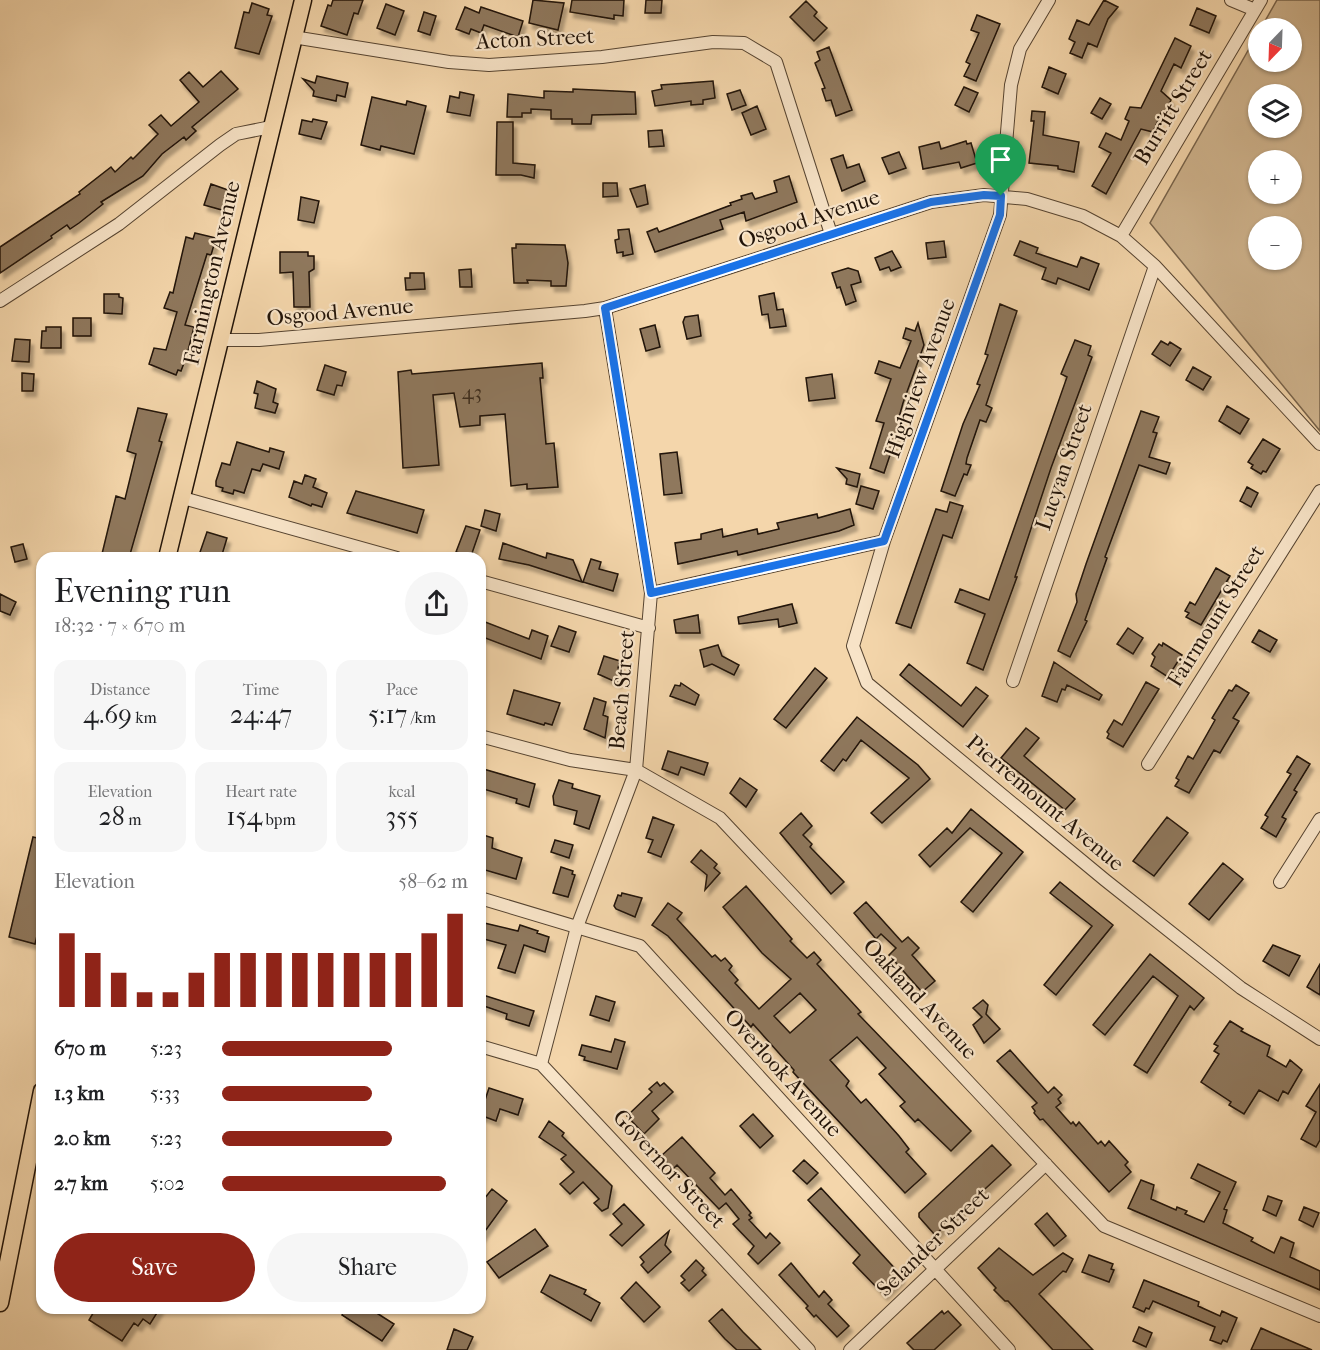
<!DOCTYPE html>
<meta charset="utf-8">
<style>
:root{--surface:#fff;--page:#f6f6f6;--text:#202124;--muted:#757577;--accent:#8f2418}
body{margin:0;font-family:"IM FELL French Canon",serif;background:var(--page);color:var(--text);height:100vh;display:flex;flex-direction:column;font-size:22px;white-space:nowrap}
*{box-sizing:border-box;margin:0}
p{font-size:20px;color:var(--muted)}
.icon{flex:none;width:33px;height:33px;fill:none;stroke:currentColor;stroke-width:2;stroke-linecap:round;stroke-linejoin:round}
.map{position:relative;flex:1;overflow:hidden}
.side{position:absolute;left:36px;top:552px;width:450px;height:762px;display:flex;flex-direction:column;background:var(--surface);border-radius:18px;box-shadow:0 2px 4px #0004}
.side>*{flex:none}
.needle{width:39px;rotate:203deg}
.buttons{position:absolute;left:1248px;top:18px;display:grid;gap:12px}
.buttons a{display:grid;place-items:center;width:54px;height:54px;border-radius:50%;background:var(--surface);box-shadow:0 2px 4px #0004;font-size:30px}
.pin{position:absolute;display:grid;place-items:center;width:51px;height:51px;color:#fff;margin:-62px -26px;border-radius:50% 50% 50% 0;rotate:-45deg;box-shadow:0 0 6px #0007}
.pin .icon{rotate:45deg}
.round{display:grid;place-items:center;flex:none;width:63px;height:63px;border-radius:32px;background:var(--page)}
.summary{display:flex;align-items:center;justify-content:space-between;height:102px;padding:0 18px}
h1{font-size:33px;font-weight:600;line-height:45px}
.metrics{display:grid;grid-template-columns:repeat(3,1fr);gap:9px;height:102px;padding:6px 18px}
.metrics div{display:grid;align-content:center;border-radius:15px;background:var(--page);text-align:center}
.metrics b{font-size:26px;font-weight:600}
.metrics small{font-size:16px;font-weight:400}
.metrics p{font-size:16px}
.chart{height:168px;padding:12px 18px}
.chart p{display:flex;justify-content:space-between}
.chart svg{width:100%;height:108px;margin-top:6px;stroke:var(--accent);stroke-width:6}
.primary-button{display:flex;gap:12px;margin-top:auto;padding:12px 18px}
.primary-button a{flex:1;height:69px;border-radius:36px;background:var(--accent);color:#fff;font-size:24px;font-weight:600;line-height:69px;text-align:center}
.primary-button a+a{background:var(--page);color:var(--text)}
ul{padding:0 18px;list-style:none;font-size:20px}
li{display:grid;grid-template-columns:96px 72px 1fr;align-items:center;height:45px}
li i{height:15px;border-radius:8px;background:var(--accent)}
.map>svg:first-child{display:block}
.green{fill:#d0b58f;stroke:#78644c;stroke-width:1.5;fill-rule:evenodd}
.building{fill:#8f785d;stroke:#211308;stroke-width:1.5;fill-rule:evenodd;filter:url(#shadow)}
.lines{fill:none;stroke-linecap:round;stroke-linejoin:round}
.minor-casing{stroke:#564431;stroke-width:14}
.major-casing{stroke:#211308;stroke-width:19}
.minor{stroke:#f8e4c8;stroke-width:12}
.major{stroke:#f4d6ab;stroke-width:16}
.route-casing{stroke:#fff;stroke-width:12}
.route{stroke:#1a73e8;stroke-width:8}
.labels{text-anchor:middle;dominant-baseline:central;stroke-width:4.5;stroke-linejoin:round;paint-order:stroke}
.number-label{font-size:20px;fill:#3c2c1d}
.street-label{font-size:22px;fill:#211308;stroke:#f8e4c8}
</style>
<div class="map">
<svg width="1320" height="1350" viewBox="0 0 1320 1350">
<defs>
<filter id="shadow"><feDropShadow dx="3.5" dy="5.5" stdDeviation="1.5" flood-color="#0004"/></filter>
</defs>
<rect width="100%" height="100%" fill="#f4d6ab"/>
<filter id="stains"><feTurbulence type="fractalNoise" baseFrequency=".00333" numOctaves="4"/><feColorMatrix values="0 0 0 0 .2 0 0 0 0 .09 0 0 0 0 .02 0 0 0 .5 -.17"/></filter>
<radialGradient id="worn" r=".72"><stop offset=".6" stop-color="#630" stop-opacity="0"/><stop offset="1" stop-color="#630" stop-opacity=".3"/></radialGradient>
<path class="green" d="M1277,0h43v431l-170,-208 108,-190v29h34v-34h-31zM1258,94h34v34h-34zM1258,160h34v34h-34zM1258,226h34v34h-34z"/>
<path class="building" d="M333,0h30l-5,14 -4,-1 -7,22 -26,-9 7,-21 3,1z
M533,0l31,3 -6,27 -29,-7z
M572,0h52l-1,16 -9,-1v4l-44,-7z
M646,0h16l-1,13h-16z
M1104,0l14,7 -10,12 -11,28 -9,-4 -6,15 -12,-5 5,-11 -6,-3 8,-19 12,5z
M806,1l11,11 -3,4 13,12 -13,13 -24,-24z
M252,3l17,6 -2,6 5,1 -13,38 -24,-6 9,-36 5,1z
M386,4l18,7 -9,24 -18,-7z
M465,7l14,6 2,-6 42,14 -5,16 -34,-12 -3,8 -10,-4 -2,5 -13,-5z
M1197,8l19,8 -7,17 -19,-8z
M424,12l12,4 -6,19 -12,-4z
M977,15l23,9 -24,57 -12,-5 6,-12 -4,-2 13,-29 -8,-3z
M1175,38l16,8 -10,22 -7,-4 -13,27 10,9 -6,12 -3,-1 -9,21 -12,-3 -35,65 -14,-8 19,-33 -12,-6 7,-14 15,7 8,-19 -4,-2 5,-12 11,1z
M829,47l23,63 -16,6 -5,-16 -5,1 -4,-12 3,-1 -10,-25 5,-3 -3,-8z
M1049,67l17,7 -8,20 -16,-7z
M221,71l17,18 -46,38 4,4 -10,9 -2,-3 -22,17 -19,22 -42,26 2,2 -24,19 -9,6 -3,-4 -16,11 1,2 -52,35v-26l80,-53 -1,-2 32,-25 4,5 16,-15 2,2 25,-25 -9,-9 12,-10 10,11 28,-24 -19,-22 9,-8 14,15z
M317,76l31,7 -3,14 -8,-2 -1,6 -23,-5 1,-5 -11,-12 12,4z
M713,81l2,17 -12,2v4l-12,1v-4l-36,5 -3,-15 10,-2 -1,-4z
M964,87l14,6 -9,19 -14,-7z
M573,89l62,3 1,22 -44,1 -1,9h-19v-5h-21v-9l-20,-1v4h-9v4h-15l1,-23 36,4v-7l29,1z
M740,90l6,15 -14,5 -5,-16z
M460,92l14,3 -4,21 -23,-4 3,-16 9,2z
M372,97l34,8 1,-4 19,5 -12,48 -33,-8 -1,4 -19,-5z
M1100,98l11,6 -9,15 -11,-6z
M757,106l9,23 -15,6 -9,-22z
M1032,111l13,1 -2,23 36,7 -5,30 -16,-3v-3l-29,-3 5,-42h-3z
M313,119l14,3 -6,17 -22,-5 3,-14 10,2z
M497,122h16v41l22,2 -1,13 -13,-3h-25z
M662,130l2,16 -15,1 -1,-16z
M966,141l1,3 4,-1 6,20 -16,5 -2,-6 -36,7 -4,-22 20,-5 2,7z
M899,152l7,16 -17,6 -7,-16z
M843,155l4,13 12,-4 6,17 -23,10 -11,-32z
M789,176l8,26 -51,19 -2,-9 -24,8 3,9 -68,23 -8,-20 10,-4 2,4 72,-27 -1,-2 12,-4 -1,-3 11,-3 3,6 22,-7 -3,-11z
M603,183h14l1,13 -15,1z
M211,184l17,6 -6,20 -18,-5z
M645,185l3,19 -11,3 -7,-18z
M301,197l18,4 -5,22 -16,-3z
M629,229l4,25 -10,2v-4l-6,1 -2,-13 4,-1 -1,-9z
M195,233l21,5 -5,17 -4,-1 -22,71 9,2 -7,28 -6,16 -3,-1 -2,5 -27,-11 5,-16 12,2 11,-38 -13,-4 6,-16 3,1 13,-56 7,2z
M944,241l2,16 -18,2 -2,-16z
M1020,241l18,7 -2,5 41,14 4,-10 18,7 -10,26 -31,-12 -2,6 -14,-5 4,-11 -32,-13z
M516,244l49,1 3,18 -2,23h-15v-5l-24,-1 1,3h-14l-2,-35h4z
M892,251l9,16 -10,4 -2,-4 -9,3 -5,-12z
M280,252h28v4h6v13l-5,3 1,35h-16l-1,-35 -13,1z
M848,268l10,3 3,11 -10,3 5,16 -10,4 -6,-18 -3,1 -5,-15z
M471,269l1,18h-12l-1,-17z
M410,273h14l1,16 -19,1 -1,-12h5z
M774,293l3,17 6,-1 3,17 -16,2 -2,-14 -6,1 -3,-19z
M104,294h15v3l4,1 -1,16 -18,-1z
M1000,304l17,7 -31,94 6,3 -6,14 -6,-2 -13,38 -1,6 5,1 -4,10 -3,-1 -9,22 -14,-5 22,-67 17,-39 -3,-1 11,-29 -3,-1z
M698,315l3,21 -14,3 -4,-17 2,-5z
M73,318h18v18h-18z
M918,323l6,22 -21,58 -5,18 3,1 -17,51 -14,-5 14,-45 -8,-2 15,-42 -16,-6 4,-12 21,7 11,-27 -8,-3 3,-10 9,3z
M655,325l5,22 -14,4 -6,-22z
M46,327h15v21h-20l1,-17h4z
M15,339l15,1 -1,22 -17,-1z
M1075,340l16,6 -3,9 4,2 -41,111 -36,109h2l-34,93 -16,-7 18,-49 -30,-12 5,-13 29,11 78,-223 -6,-3z
M1161,341l7,4 2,-3 11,7 -11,17 -18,-12z
M542,363l1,15h-3l6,66 8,-1 4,44 -31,2v-5l-16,2 -6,-72 -25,2v9l-20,2 -6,-34 -21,2 6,70 -36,3 -5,-96 13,-2 1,4z
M325,365l21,7 -4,14 -5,-1 -3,10 -17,-5z
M1193,367l18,10 -8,13 -17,-10z
M22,373l12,1 -1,17h-11z
M832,374l3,24 -26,3 -3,-23z
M257,381l19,8 -3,13 5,2 -3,9 -20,-5 3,-14 -4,-1z
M1227,406l22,13 -9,15 -21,-13z
M138,408l29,6 -8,27 3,1 -33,116h-28l15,-62 9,3 11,-45 -9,-3z
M1141,411l18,6 -6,15 4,1 -8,24 21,6 -4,11 -27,-9 -34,92 2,1 -22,62 2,1 -17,36 -12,-6 19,-49 -1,-8 10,-30z
M1263,439l17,10 -14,23 -3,-1 -2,3 -10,-6 2,-3 -5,-3z
M237,442l32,10 1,-4 14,4 -5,17 -16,-5 -3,7 -8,-2 -8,24 -10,-3 -1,4 -11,-3 1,-3 -7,-2v-5l6,-18 8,2z
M677,452l5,41 -18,2 -4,-41z
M837,468l23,6 -3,13 -11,-3 1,-5z
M305,475l11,4 -3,8 14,6 -5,14 -10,-3 -1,2 -22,-9 5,-16 8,3z
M861,486l18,5 -6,18 -17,-5z
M1247,487l11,6 -7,14 -11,-6z
M356,491l68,19 -7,23 -70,-20z
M950,502l13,4 -11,32 -9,-3 -32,93 -15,-5 40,-114 11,3z
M850,509l4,16 -15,6 -101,24 -1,-4 -59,13 -3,-21 26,-4v-5l21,-5 1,8 34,-8 1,5 21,-5 -2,-6 40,-9 1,4z
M485,510l15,4 -4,17 -15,-5z
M466,526l14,4 -9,26 -15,-4z
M207,532l20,6 -6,20h-23z
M503,543l43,15 1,-5 26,7 9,22 -53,-17 -30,-6z
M23,544l4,15 -12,3 -4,-15z
M591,559l10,3 -2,7 19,5 -5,17 -30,-9z
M1216,568l14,8 -29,49 -15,-8 3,-4 -4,-2 5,-9 5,3z
M0,594l16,8 -6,13 -10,-4z
M792,604l5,19 -18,4 -1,-8 -39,5 -1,-7z
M698,615l2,18h-24l-2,-13z
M480,620l49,19 3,-9 16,6 -7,23 -61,-23z
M559,626l17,6 -7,20 -18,-6z
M1128,628l15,10 -10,16 -16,-10z
M1259,630l18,10 -7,12 -18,-10z
M1163,643l19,12 -14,22 -17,-11 4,-9 -3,-3 7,-10 3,2z
M718,645l4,11 17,9 -5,10 -22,-11 -8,3 -4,-17z
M604,656l16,5 -2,7 3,5 -3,10 -20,-9z
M1054,662l48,33 -3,5 -32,-15 -2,5 -3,-1 -5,13 -15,-6z
M909,664l52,42 15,-19 12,9 -25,31 -63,-52z
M815,668l12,10 -41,50 -12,-9z
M1146,682l13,7 -36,58 -16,-9 2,-4 -2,-2 7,-12 8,5z
M681,683l18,12 -4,10 -25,-9 5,-11 5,1z
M1236,685l13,8 -16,25 6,3 -19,32 -6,-3 -25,43 -14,-7 4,-6 -3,-2 12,-22 5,3 22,-39 -3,-2 17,-28 3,1z
M514,690l46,13 -8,22 -7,-2 -1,2 -37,-11z
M594,698l12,4 -3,13 5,2 -3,21 -21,-9z
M857,717l61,48 12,14 -48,44 -11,-10 38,-35 -48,-38 -15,21 -3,-2 -9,12 -13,-10z
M1026,728l13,10 -15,18 51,43 -10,11 -64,-52z
M668,751l40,12 -4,12 -23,-8 -3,8 -16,-6z
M1297,756l13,8 -16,26 3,2 -15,25 4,2 -10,18 -15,-9 7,-11 -3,-2 26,-41 -4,-2z
M480,768l55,16 -6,23 -13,-4 1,-4 -37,-11z
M740,778l17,12 -11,17 -16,-14z
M559,780l14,4 -1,4 28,8 -11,33 -15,-5 3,-13 -23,-6 -1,-9z
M971,809l52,43 -50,60 -12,-10 41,-49 -32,-25 -40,39 -11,-12 28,-27 5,5z
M801,813l11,13 -9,9 9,9 -2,3 34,35 -13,12 -51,-61z
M653,817l21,8 -13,32 -13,-5 5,-12 -7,-2z
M1167,817l21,16 -34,43 -21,-15z
M480,834l13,4 -1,10 30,10 -6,21 -34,-10 -2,2z
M33,837l9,2v76l-7,29 -26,-7z
M555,840l18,5 -4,13 -18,-6z
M701,850l16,14 -3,4 6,5 -15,17 2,-15 -16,-13z
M1223,863l20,16 -34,41 -20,-16z
M561,867l12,4 -1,3 3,1 -7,22 -15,-4z
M1060,882l53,43 -57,70 -12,-10 48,-59 -42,-33z
M746,886l46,53 -2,2 17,17 7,-6 7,8 -4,4 44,48 -3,2 113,117 -20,20 -33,-32 -3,3 -15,-16 5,-4 -26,-28 7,-6 -29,-31 -27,23 19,21 -3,5 15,17 5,-4 33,37 10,13 -3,3 20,22 -21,19 -112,-121 1,-2 -41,-46 -2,3 -83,-91 -16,-11 16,-22 14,10 -5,6 35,38 3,-2 6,6 4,-3 7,8 -3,4 9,10 -3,3 24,26 32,-30 -29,-26 -39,-46zM800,993l16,17 -26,23 -16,-17z
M622,893l20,5 -7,19 -19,-8 -2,-3 4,-11 3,1z
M866,902l36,40 6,-5 11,11 -7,7 23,26 -13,11 -33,-37 7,-7 -15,-14 -5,5 -22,-26z
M480,922l38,9 2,-6 18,6 -1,2 12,4 -4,15 -21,-7 -9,28 -17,-5 8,-23 -26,-7z
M1273,945l27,11 -11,20 -26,-15z
M1150,954l54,44 -10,12 -4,-4 -43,67 -13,-8 44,-69 -25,-20 -48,59 -12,-10z
M1320,964v31l-13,-8z
M483,995l51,16 -5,15 -23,-7 1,-5 -26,-9z
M596,996l19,6 -6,19 -19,-6z
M983,1000l5,5 -2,9 14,15 -16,14 -11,-18 9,-8 -9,-9z
M1230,1021l13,8 -2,2 29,15 -3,10 19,11 4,-7 12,10 -14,24 -5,-3 -5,10 -19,-11 -15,24 -15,-9 2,-3 -30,-20 18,-28 -5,-3 4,-5 -4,-2z
M615,1039l10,3 -8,27 -33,-9 1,-3 -6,-2 3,-10 29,7z
M1010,1050l38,43 6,-6 8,8 -4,4 3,4 -5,4 15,17 2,-2 3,4 3,-4 19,22 3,-3 4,5 4,-5 19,21 -3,3 6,7 -22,20 -66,-73 -3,1 -6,-7 1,-2 -3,-4 5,-4 -40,-42z
M657,1082l3,4 4,-3 9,9 -21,19 7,8 -15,15 -17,-18 25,-24 -3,-3z
M1320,1084v56l-4,7 -15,-8 15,-27 -10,-6z
M489,1088l34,11 -5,16 -18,-6 -4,12 -16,-6z
M753,1114l20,22 -13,12 -20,-22z
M549,1121l15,12 -2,3 50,50 -4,22 -6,3 -8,-8 5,-4 -16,-17 -13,12 -10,-10 14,-12 -13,-13 5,-4 -27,-18z
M682,1137l33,36 -5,5 15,17 6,-6 20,24 -2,2 3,3 -3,2 17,18 4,-5 10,10 -22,21 -10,-10 6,-8 -21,-22 6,-5 -13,-16 -7,6 -42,-44 -4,4 -12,-13z
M992,1145l19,20 -76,70 -16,-18v-4z
M804,1160l14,13 -11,11 -14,-13z
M1198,1164l38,18 -12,27 3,1 -4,13 30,15 -2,3 23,12 7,-16 13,6 -4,14 30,14v19l-192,-82 13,-28 13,5 -3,14 25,11 1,-3 10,4 -2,3 19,8 16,-30 -29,-14z
M821,1188l78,85 2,5 -17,17 -31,-32 7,-8 -52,-55z
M492,1189l15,12 -27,37v-34z
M1268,1196l14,5 -6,15 -13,-6z
M624,1204l20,21 -22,21 -12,-11 12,-11 -9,-10z
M1304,1207l15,6 -6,14 -14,-7z
M1047,1213l19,23 -12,10 -19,-22z
M535,1229l13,17 -49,32 -12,-16z
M669,1231l-4,14 6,7 -23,21 -7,-8 3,-3 -4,-5z
M999,1248l34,27 30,-22 10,6 -7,13 -3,-1 -24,23 54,56h-40l-45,-49h-3l-11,-11 2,-2 -18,-20z
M1089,1255l24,9 -2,5 3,1 -5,12 -27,-10z
M696,1260l8,8 -2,3 4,4 -17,16 -8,-8 4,-3 -4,-4z
M791,1263l28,34 5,-6 8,9 -4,4 21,22 -12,11 -21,-22 -2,2 -8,-9 2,-2 -29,-31z
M550,1275l36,15 -2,4 16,9 -9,18 -50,-29z
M1144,1280l55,22 -1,4 22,10 2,-5 15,7 -10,24 -4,-2 -2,4 -11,-4 5,-13 -62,-26 -4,8 -3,-1 -2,4 -11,-5z
M636,1282l24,25 -16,15 -23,-24z
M96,1308h64l-10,16 -7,-5 -5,7 -4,-3 -12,18 -33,-21z
M346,1308h32l-3,4 19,12 -12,17 -40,-26z
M722,1309l21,23 18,18h-24l-12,-11 -16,-18z
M942,1311l2,3 4,-3 13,14 -27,25h-20l-7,-7z
M1139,1327l13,6 -6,14 -13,-6z
M1261,1328l11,5 40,17h-61z
M454,1329l19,8 -6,13h-20z"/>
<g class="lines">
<g class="minor-casing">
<path id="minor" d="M1049,0l-29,49 -9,36 -11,130 -116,326 -31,105 14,37 238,197 136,108 79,51
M1231,0l24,10
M293,37l156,25 40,3 113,-8 111,-15 31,1 32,19 55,172
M1121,236l140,-236
M0,301l119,-77 101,-79 16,-11 35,-7
M219,340h40l326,-29 20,-3 326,-106 53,-7 43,4 56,17 38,20 34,30 165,178
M183,498l214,60
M480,581l169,47
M651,593l233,-52
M1013,681l142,-415
M480,736l90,24 66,10 84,48 384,408 216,90
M1148,764l172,-273
M1280,882l40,-63
M480,898l160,48 369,404
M480,1046l61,18 268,286
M541,1064l36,-137 59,-157 15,-177 -46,-285
M850,1350l196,-186"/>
</g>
<g class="major-casing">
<path id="major" d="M167,558l136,-558
M0,1303l42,-212"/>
</g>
<use href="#minor" class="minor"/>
<use href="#major" class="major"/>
</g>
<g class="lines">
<g class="route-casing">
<path id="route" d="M984,195l17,1 -1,19 -116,326 -233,52 -46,-285 326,-106z"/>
</g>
<use href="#route" class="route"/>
</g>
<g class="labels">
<g class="number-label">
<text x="472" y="392">43</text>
</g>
<g class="street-label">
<text transform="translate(535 39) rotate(-3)">Acton Street</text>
<text transform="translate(1173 107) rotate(-59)">Burritt Street</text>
<text transform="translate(809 219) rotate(-18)">Osgood Avenue</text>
<text transform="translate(212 273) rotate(-77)">Farmington Avenue</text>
<text transform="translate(340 312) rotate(-5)">Osgood Avenue</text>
<text transform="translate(920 378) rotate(-70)">Highview Avenue</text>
<text transform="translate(1064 467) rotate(-71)">Lucyan Street</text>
<text transform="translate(1216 616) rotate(-58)">Fairmount Street</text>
<text transform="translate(622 690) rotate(-85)">Beach Street</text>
<text transform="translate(1045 803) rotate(40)">Pierremount Avenue</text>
<text transform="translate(920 999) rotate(47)">Oakland Avenue</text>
<text transform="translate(783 1073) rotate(48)">Overlook Avenue</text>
<text transform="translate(669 1169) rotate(47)">Governor Street</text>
<text transform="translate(933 1242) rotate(-44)">Selander Street</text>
</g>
</g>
<rect width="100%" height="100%" filter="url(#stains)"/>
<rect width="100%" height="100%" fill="url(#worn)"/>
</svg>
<div class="buttons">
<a><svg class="needle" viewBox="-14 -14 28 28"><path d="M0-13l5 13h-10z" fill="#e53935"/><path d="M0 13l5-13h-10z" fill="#757577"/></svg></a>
<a><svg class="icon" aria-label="layers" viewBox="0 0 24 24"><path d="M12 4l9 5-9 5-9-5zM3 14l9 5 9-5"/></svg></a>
<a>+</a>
<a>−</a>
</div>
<div class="pin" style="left:1001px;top:196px;background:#1e9e55"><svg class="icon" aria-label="arrive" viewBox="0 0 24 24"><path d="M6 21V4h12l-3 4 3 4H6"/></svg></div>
<section class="side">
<div class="summary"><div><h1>Evening run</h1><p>18:32 · 7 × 670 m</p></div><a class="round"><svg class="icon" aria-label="share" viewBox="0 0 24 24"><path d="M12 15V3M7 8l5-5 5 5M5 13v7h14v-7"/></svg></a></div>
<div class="metrics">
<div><p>Distance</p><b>4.69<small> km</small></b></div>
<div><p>Time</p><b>24:47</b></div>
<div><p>Pace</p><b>5:17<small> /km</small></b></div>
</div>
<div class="metrics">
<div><p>Elevation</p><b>28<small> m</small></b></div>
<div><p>Heart rate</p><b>154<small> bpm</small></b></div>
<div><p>kcal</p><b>355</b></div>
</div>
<div class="chart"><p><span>Elevation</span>58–62 m</p>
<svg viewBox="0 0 160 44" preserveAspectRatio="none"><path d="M5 44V14M15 44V22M25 44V30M35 44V38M45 44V38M55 44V30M65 44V22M75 44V22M85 44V22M95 44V22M105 44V22M115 44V22M125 44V22M135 44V22M145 44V14M155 44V6"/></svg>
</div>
<ul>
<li><b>670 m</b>5:23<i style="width:69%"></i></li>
<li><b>1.3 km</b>5:33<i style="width:61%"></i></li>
<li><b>2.0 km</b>5:23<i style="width:69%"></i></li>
<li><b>2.7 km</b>5:02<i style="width:91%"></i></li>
</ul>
<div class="primary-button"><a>Save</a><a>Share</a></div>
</section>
</div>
